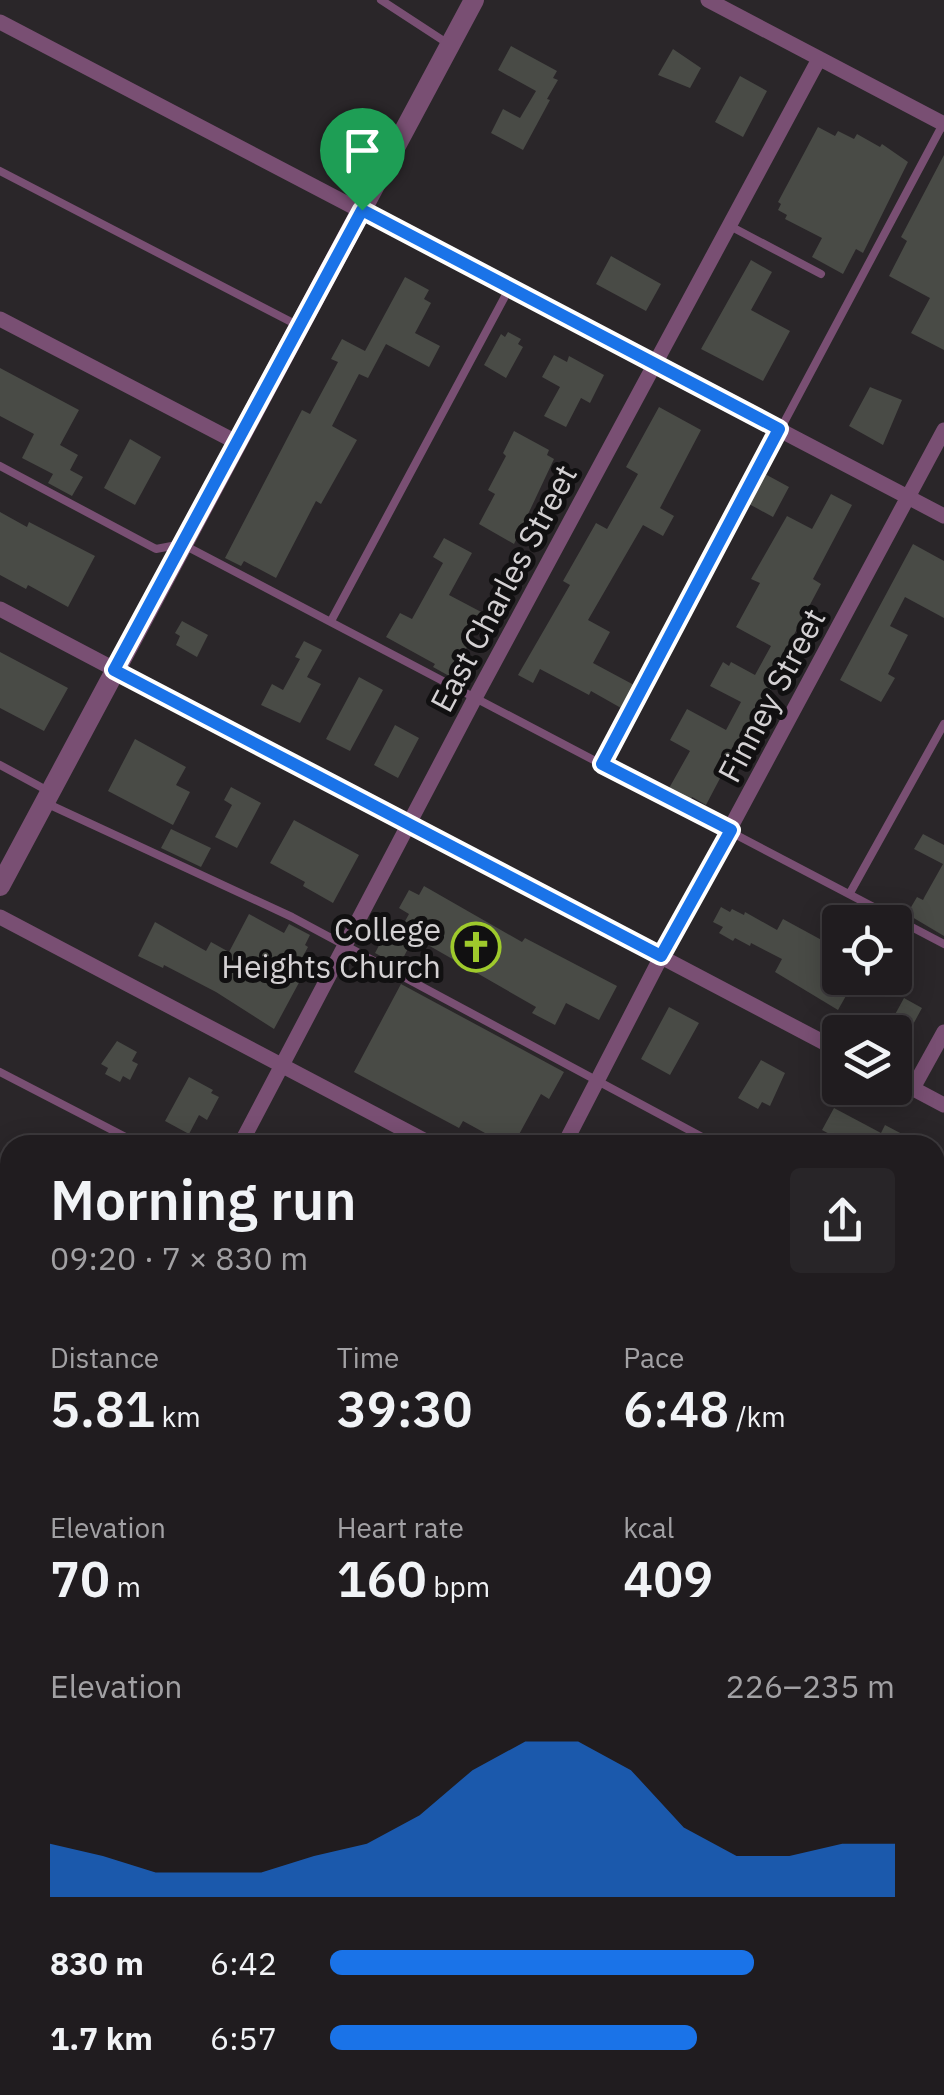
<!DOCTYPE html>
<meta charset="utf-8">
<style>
:root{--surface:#201c1f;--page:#282528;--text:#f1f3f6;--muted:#a2a1a4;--line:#3d3a3d;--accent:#1a73e8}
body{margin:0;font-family:"IBM Plex Sans",sans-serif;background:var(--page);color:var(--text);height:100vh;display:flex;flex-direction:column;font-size:38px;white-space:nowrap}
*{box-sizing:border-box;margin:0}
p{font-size:32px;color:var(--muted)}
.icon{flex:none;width:55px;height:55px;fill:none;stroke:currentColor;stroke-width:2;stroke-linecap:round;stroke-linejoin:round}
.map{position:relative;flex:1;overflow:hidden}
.sheet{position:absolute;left:0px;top:1135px;width:945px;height:960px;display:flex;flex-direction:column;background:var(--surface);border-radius:30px 30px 0 0;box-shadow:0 5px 25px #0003,0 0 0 2px var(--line)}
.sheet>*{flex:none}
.tools{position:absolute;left:822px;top:905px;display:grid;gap:20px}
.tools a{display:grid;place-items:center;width:90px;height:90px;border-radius:10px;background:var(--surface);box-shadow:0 5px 25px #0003,0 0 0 2px var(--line);font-size:50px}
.pin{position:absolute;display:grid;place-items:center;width:85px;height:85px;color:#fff;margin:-102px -42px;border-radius:50% 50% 50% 0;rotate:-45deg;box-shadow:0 0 10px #0007}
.pin .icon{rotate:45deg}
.round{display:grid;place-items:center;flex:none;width:105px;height:105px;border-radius:10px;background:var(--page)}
.headline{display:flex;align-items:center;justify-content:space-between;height:170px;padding:0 50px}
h1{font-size:55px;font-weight:600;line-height:75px}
.metrics{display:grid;grid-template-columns:repeat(3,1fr);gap:15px;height:170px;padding:10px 50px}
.metrics div{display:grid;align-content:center}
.metrics b{font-size:50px;font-weight:600}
.metrics small{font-size:28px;font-weight:400}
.metrics p{font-size:28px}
.chart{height:280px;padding:20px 50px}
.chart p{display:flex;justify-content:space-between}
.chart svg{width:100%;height:180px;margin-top:10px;fill:var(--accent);opacity:.7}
ul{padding:0 50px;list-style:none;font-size:32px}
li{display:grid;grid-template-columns:160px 120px 1fr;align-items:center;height:75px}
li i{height:25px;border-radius:12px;background:var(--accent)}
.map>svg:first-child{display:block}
.building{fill:#494b46}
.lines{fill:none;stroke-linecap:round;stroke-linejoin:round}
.service{stroke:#794f73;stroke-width:8}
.minor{stroke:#794f73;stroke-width:15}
.tertiary{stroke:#794f73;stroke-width:20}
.primary{stroke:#cb74c0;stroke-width:25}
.route-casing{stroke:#fff;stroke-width:20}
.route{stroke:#1a73e8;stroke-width:12}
.labels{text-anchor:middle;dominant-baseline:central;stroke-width:10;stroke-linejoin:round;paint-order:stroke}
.street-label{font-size:32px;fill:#d4d1d3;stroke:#111011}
.poi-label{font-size:32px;fill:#d4d1d3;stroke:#111011;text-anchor:end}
</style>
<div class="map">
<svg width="944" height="2095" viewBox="0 0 944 2095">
<rect width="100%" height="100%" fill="#2a2629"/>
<path class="building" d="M511,46l46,25 -4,7 5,2 -11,19 3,1 -27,50 -32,-17 12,-24 17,9 16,-27 -38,-21z
M673,49l28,19 -11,20 -32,-13z
M740,76l27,15 -24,46 -28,-15z
M818,127l17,9 3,-5 16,8 3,-5 23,13 2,-3 26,18 -45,91 -7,-4 -13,25 -31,-17 10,-19 -37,-19 2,-4 -9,-5 3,-6 -3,-2z
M944,155v195l-33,-17 19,-35 -41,-22 18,-35 -6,-4z
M611,256l50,28 -15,27 -50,-27z
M751,260l21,12 -21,38 39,21 -27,50 -62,-32z
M405,277l24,13 -5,9 7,4 -16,30 25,13 -11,21 -43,-23 -18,34 -9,-4 -27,52 25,14 -36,64 -5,-3 -40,77 -32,-17 -3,5 -16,-8 77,-148 8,4 28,-52 -7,-3 11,-20 23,12z
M508,332l13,7 -3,5 5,3 -17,31 -22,-13 17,-31 4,3z
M554,355l13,7 2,-6 35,19 -14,28 -9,-5 -15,29 -22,-11 16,-29 -18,-10z
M0,368l79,42 -19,35 18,10 -8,15 13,7 -11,19 -24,-13 5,-9 -31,-16 12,-24 -34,-18z
M870,387l32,13 -19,45 -34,-19z
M659,407l42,23 -41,78 14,8 -11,20 -20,-11 -55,95 22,12 -17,31 41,22 -13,23 -30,-17 -2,4 -49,-26 -7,14 -15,-8 52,-90 -7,-4 33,-58 11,6 31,-55 -12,-7z
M514,431l35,19 -2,5 7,4 -40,85 -35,-20 16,-30 -7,-4 18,-34 -3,-3z
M130,439l31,18 -26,48 -31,-17z
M765,474l24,13 -16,30 -24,-13z
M831,494l21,11 -39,74 8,5 -48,90 5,2 -47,91 -4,-2 -21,40 -14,-8 -3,5 -21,-12 22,-39 -20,-11 17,-31 39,21 15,-28 -31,-16 13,-24 6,4 2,-4 24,13 16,-29 -35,-19 24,-44 -9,-4 36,-63 25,13z
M0,512l27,15 2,-5 66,34 -27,51 -40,-22 -2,4 -26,-14z
M444,538l28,15 -23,42 36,19 -34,63 -18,-10 2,-3 -49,-27 14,-24 12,6 31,-56 -10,-6z
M913,544l31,17v57l-39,-21 -15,29 18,9 -20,39 7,4 -14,24 -41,-22z
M182,621l26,14 -11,22 -21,-12 4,-9 -5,-3z
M304,641l18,9 -15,27 14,7 -21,39 -39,-18 11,-21 11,6 17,-31 -5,-2z
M0,652l68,36 -24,43 -44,-23z
M359,677l24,13 -33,61 -24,-12z
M395,725l24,13 -21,40 -24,-13z
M135,739l51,28 -10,18 14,7 -17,33 -65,-34z
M231,787l30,16 -24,45 -22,-11 17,-32 -8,-5z
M294,820l65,35 -26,48 -30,-17 2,-4 -35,-19z
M171,829l40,19 -10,19 -40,-19z
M923,834l21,11v91l-37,-22 10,-17 6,3 2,-4 18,-32 -29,-15z
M424,886l98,56 3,-4 92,48 -18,34 -33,-17 -11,22 -23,-12 4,-6 -122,-70 -15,29 -24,-13 8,-15 10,5 16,-29 -10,-6 10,-18 10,5z
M721,907l9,5 2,-3 12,6 1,-3 32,18 6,-11 57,31v28h16l-18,32 -63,-38 7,-13 -31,-16 -1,3 -15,-8 -2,3 -14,-8 4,-6 -10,-5z
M249,914l35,19 5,-9 21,11 -5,10 3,2 -14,26 8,4 -28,52 -58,-37 -52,-27 -1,3 -25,-12 17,-34 51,29 5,-9 18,10z
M401,984l163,88 -15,27 -8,-5 -25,46 -4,-2 -5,7 -44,-24 -4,7 -105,-56z
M904,998l18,10 -18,33 -9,-5v-4l-9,-1z
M669,1007l30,16 -29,52 -29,-16z
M117,1041l20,11 -5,9 6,3 -8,16 -7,-4 -3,6 -15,-8 3,-6 -7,-4z
M761,1060l24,13 -15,33 -8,-4 -4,7 -20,-11z
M189,1077l24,13 -2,3 8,4 -12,23 -8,-5 -10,19 -24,-13z
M834,1108l47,25 4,-8 38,20h-92l4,-8 -13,-7z"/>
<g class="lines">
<path class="service" d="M381,0l69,45
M0,171l299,155
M730,226l91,48
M0,466l156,83 26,-5 762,400
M331,621l178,-332
M602,764l341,-640
M0,765l50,27
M48,804l244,113 425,228
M850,893l94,-169
M0,1072l141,73
M935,1258l9,5
M0,1377l10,5
M0,1686l10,6
M0,1726l10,6
M0,1795l10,-19
M0,1809l3,7 7,3
M0,2005l10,5
M62,2085l19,10
M760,2085l19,10
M129,2095l5,-10
M179,2095l5,-9 17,9"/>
<path class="minor" d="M708,0l236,124
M0,22l944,494
M0,319l236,123
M0,609l840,442
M0,917l433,228
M895,1079l49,26
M913,1088l31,-56
M240,1145l235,-447 344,-639
M564,1145l97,-188 283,-527
M0,1223l10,6
M935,1408l9,4
M935,1524l9,-17
M0,1533l10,5
M0,1600l10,-19
M935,1869l9,5
M0,2060l10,-19
M306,2095l5,-10
M636,2095l5,-10
M934,2095l10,-19"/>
<path class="tertiary" d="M0,886l474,-886"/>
<path class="primary" d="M0,1848l10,5
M449,2085l19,10"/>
</g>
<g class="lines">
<g class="route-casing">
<path id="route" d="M362,210l417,219 -177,335 129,66 -70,126 -547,-286z"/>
</g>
<use href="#route" class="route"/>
</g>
<defs>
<g id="church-ring" transform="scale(2.5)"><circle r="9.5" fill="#111011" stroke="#9fca2c" stroke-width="1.5"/><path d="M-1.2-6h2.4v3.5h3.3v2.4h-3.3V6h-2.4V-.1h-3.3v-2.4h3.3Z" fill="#9fca2c"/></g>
</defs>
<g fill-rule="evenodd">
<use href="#church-ring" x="476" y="947"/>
</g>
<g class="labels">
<g class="street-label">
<text transform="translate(503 588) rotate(-62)">East Charles Street</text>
<text transform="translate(771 695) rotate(-62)">Finney Street</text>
</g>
<g class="poi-label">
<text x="441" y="929">College<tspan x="441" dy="37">Heights Church</tspan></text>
</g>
</g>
</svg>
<div class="tools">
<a><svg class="icon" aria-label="locate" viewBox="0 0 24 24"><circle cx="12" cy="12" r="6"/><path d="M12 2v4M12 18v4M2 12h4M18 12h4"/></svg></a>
<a><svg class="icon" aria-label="layers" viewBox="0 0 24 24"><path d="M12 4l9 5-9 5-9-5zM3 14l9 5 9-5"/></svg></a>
</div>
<div class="pin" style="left:362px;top:210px;background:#1e9e55"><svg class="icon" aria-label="arrive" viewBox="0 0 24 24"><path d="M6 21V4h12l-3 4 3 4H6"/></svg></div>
<section class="sheet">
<div class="headline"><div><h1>Morning run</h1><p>09:20 · 7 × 830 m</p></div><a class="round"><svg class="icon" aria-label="share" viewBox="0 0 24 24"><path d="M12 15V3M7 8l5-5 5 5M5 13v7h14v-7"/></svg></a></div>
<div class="metrics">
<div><p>Distance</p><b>5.81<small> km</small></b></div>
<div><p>Time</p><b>39:30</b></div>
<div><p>Pace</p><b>6:48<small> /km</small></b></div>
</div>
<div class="metrics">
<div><p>Elevation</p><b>70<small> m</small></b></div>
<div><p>Heart rate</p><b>160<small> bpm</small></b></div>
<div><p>kcal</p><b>409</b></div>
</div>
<div class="chart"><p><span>Elevation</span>226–235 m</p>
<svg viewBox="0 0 160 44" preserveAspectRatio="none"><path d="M0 44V31L10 34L20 38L30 38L40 38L50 34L60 31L70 24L80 13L90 6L100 6L110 13L120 27L130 34L140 34L150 31L160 31V44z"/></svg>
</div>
<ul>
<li><b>830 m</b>6:42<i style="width:75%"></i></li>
<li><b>1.7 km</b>6:57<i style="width:65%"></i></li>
</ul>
</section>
</div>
